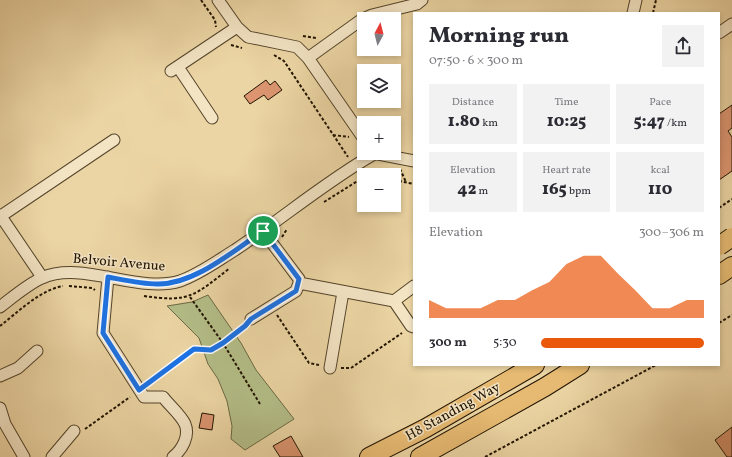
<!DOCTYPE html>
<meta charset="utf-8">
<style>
:root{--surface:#fff;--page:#f2f2f3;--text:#2b2b33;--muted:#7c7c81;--accent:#ea580c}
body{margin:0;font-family:Vollkorn,serif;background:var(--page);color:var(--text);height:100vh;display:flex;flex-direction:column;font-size:15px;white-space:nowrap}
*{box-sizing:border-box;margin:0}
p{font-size:13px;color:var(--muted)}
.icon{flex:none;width:22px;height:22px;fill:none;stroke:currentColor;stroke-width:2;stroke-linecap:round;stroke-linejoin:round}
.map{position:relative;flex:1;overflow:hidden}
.side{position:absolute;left:413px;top:12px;width:307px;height:354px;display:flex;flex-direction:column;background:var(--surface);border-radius:0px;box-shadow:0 2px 6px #0003}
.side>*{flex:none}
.needle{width:26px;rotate:7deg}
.fabs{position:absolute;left:357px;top:12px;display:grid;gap:8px}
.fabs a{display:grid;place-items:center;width:44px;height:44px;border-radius:0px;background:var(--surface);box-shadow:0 2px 6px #0003;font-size:20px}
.pin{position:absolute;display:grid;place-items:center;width:34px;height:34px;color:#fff;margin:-17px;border:2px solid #fff;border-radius:50%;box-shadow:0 1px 4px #0007}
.round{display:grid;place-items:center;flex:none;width:42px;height:42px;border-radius:0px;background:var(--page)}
.summary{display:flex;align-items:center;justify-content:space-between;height:68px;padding:0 16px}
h1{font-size:22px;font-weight:800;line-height:30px}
.stats{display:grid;grid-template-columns:repeat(3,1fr);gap:6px;height:68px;padding:4px 16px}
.stats div{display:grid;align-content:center;border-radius:0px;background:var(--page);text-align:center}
.stats b{font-size:17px;font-weight:800}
.stats small{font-size:11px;font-weight:400}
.stats p{font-size:11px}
.chart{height:112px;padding:8px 16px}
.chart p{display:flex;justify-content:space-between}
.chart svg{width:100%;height:72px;margin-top:4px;fill:var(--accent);opacity:.7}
ul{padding:0 16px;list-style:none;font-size:13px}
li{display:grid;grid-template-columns:64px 48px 1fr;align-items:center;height:30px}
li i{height:10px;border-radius:5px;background:var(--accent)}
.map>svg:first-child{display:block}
.green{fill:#b4be88;stroke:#6a6944}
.building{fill:#dc9570;stroke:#211401}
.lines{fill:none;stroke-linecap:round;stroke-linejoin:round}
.minor-casing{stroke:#54442a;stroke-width:13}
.trunk-casing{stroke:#211401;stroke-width:20}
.path{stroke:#211401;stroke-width:2;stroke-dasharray:3 2;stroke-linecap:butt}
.minor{stroke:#f3e4c4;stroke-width:11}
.trunk{stroke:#e6ba72;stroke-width:18}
.trunk-bridge-casing{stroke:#211401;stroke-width:20;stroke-linecap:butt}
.trunk-bridge{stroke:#e6ba72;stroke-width:18}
.route-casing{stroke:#fff;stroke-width:8}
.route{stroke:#1a73e8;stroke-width:5}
.labels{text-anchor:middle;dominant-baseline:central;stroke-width:3;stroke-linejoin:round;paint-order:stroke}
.street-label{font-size:14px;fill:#211401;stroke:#f3e4c4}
</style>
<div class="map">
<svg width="732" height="457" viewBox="0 0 732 457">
<rect width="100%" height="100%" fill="#ecd5a4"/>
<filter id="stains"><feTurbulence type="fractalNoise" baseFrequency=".005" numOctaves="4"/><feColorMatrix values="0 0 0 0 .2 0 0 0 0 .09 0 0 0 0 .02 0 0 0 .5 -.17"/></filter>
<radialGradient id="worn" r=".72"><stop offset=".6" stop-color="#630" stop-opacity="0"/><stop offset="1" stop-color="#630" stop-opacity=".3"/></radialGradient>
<path class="green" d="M208,295l33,48 15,27 38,49 -49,31 -14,-11 1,-13 -5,-25 -9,-22 -10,-15 -9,-26 -32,-32 25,-4z"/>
<path class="building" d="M266,80l4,5 5,-4 7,9 -14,10 -4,-5 -14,9 -6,-8z
M732,105v23l-4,3 4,6v34l-13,9v-66z
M202,413l12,2 -2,15 -13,-2z
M732,427v30h-5l-12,-17z
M291,436l12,21h-23l-7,-11z"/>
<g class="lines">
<g class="minor-casing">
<path id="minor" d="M218,0l19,27 11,10 49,10 11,11 56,81
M633,13l3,-13
M719,33l13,-9
M308,58l53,-38 11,-5 45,-11 5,-4
M178,67l34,51
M171,71l66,-44
M373,153l41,8
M0,215l42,62
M1,216l113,-76
M263,231l36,48v4l95,18 17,25 3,1
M108,277l-5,56 41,64h19c6,8 18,18 22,27 5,12 -3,26 -12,33
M394,301l20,-15
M0,307c13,-10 28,-23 42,-29 39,-18 97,16 138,3 20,-7 37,-20 55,-31 47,-31 90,-68 139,-96
M251,319l45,-28 3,-8
M330,368l13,-76
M0,376l18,-8 19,-17
M0,408l5,16 19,33
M52,457l22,-26"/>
</g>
<g class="trunk-casing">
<path id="trunk" d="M719,275l13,-9
M369,457l57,-29 109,-63
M420,457l125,-70 35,-22"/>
</g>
<path class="path" d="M201,0l14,20 1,7
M653,13l3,-13
M303,36l13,2
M231,45l11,3
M274,55l10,6 64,96
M333,135l16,2
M400,169l6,13
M388,175l9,-5
M394,180l20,4
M324,202l40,-25
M719,208l13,-9
M282,237l5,-8
M69,286l23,2 3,2
M144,296c46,7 51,-1 86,-28
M190,297l33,46 37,61
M277,315l32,48 10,2
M719,323l13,-8
M0,326c18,-14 40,-36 63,-40
M341,368h10l51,-35
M148,384l46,-35 17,1 34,-23
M85,429l45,-32
M485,457l171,-92"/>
<use href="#minor" class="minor"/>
<use href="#trunk" class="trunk"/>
<g class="trunk-bridge-casing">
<path id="trunk-bridge" d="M719,246l13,-9"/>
</g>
<use href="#trunk-bridge" class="trunk-bridge"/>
</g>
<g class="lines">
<g class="route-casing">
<path id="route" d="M263,231l36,48 -3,12 -45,28 -6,7 -22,17 -12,7 -17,-1 -55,41 -36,-57 5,-56c16,3 33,7 49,7 37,1 76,-33 106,-53z"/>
</g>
<use href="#route" class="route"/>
</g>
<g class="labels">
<g class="street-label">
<text transform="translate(119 263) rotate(5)">Belvoir Avenue</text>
<text transform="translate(453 412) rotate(-29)">H8 Standing Way</text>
</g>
</g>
<rect width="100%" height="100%" filter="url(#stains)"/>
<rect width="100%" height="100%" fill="url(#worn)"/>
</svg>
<div class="fabs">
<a><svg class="needle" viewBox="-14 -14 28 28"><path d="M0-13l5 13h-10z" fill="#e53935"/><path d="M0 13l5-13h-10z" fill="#7c7c81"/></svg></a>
<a><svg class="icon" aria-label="layers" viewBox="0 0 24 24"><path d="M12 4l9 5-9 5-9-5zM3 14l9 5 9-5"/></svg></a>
<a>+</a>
<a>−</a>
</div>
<div class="pin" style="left:263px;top:231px;background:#1e9e55"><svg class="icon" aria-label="arrive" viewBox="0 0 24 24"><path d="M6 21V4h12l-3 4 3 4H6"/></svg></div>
<section class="side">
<div class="summary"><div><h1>Morning run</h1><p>07:50 · 6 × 300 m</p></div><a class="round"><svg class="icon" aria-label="share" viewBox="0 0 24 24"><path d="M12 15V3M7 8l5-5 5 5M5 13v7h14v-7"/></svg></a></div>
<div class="stats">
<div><p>Distance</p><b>1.80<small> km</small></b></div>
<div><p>Time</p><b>10:25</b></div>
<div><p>Pace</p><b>5:47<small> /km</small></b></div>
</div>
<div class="stats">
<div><p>Elevation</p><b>42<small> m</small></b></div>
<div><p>Heart rate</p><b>165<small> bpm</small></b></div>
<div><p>kcal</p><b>110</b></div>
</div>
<div class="chart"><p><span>Elevation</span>300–306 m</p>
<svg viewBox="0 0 160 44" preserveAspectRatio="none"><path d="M0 44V33L10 38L20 38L30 38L40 33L50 33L60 27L70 22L80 11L90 6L100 6L110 17L120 27L130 38L140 38L150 33L160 33V44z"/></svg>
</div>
<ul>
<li><b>300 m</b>5:30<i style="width:100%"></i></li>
</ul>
</section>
</div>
